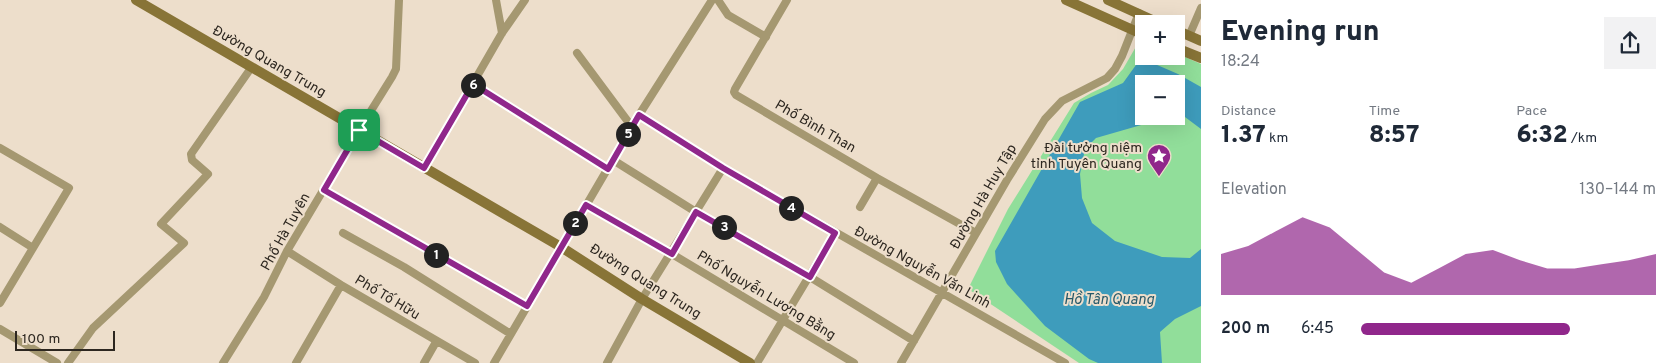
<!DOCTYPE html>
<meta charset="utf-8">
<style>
:root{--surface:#fff;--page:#f2f2f3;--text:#1f2937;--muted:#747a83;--accent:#90278b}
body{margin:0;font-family:Overpass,sans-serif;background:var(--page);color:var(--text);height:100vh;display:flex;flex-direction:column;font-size:19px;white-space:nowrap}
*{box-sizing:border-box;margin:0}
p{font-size:16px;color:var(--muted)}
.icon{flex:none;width:28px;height:28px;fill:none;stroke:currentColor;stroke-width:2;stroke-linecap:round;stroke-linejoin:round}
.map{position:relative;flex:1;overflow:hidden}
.drawer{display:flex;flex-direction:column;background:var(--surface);width:475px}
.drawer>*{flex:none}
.fabs{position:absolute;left:1135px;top:15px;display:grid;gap:10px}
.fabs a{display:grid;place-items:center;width:50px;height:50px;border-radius:0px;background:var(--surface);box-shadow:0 5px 20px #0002;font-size:25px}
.scale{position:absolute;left:15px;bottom:12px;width:100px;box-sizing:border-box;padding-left:5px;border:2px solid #2d2720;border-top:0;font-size:14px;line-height:18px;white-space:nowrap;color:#2d2720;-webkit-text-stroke:4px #eddecb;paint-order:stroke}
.pin{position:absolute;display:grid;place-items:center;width:42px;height:42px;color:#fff;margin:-21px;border-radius:10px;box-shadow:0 2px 8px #0006}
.km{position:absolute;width:25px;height:25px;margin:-12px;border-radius:50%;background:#222;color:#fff;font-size:14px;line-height:25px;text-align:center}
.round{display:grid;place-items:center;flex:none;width:52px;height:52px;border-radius:0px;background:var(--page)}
.headline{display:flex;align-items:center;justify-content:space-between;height:85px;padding:0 20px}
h1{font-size:28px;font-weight:800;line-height:38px}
.metrics{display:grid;grid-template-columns:repeat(3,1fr);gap:8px;height:85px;padding:5px 20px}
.metrics div{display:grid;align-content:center}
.metrics b{font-size:25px;font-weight:800}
.metrics small{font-size:14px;font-weight:400}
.metrics p{font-size:14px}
.chart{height:140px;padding:10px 20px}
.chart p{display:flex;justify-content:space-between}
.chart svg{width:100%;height:90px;margin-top:5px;fill:var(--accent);opacity:.7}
ul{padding:0 20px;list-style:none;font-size:16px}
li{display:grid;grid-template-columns:80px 60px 1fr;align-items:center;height:38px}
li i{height:12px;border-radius:6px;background:var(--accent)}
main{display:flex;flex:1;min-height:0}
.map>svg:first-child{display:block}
.green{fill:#91de9a;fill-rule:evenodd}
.water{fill:#3e9cbc;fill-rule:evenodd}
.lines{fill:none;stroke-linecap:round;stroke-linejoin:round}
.minor{stroke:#a59871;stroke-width:8}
.secondary{stroke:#887437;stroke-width:10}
.route-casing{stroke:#fff;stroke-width:10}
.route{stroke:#90278b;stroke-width:6}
.labels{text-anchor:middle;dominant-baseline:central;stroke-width:4;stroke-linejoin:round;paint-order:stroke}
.street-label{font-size:14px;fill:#2d2720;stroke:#eddecb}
.poi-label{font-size:14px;fill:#2d2720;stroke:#eddecb;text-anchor:end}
.water-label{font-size:15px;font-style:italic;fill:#26596a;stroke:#eddecb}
</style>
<main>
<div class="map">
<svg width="1201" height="363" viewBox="0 0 1201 363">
<rect width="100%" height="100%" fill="#eddecb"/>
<path class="green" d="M1141,38l3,1v17h32v-3l25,11v299h-122l-111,-74 40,-80 66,-106 17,-10 17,-8 15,-16zM1144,84h32v32h-32z"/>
<path class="water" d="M1141,58l37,16 23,13v42l-16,-12 -23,2 -66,19 -11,11 -5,25 2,24 10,25 23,18 47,16 28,1 11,-9v57l-26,13 -15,13 2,31h-64l-9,-4 -44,-33 -38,-42 -11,-22 -1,-11 85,-149 43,-19zM1144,84h32v32h-32z"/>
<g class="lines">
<path class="minor" d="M496,0l6,33
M718,0l10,15 38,22
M787,0l-52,89 -1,3 2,3 141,83 99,55
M1189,36l12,-28
M577,53l55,74
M473,84l135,85
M639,115l84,53 342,195
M0,148l69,40 -69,115
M613,160l83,52 114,65 104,64
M424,168l78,-135 23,-33
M324,190l203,116
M586,205l86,49 182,109
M860,207l17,-29
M0,227l33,21
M343,233l61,34 107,67
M287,251l54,34 134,78
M0,329l57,34
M68,363l25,-35 91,-85 -23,-19 47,-50 -16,-14 -1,-6 60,-86
M223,363l41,-66 23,-46 72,-121 33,-53 4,-8 3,-69
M296,363l45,-78
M424,363l12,-21
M494,363l145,-248 73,-115
M607,363l35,-64 81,-131
M757,363l78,-130
M901,363l106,-183 38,-61 17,-18 45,-23 8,-9 7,-13 17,-43"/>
<path class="secondary" d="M136,0l425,247 81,52 108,64
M1066,0l78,35
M1108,0l53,24
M1176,30l25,11
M1176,48l25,10"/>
</g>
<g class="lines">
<g class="route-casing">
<path id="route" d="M473,84l135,85 31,-54 84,53 112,65 -25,44 -114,-65 -24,42 -86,-49 -59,101 -203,-116 35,-60 65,38z"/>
</g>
<use href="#route" class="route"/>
</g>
<defs>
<g id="sight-pin" transform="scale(1.25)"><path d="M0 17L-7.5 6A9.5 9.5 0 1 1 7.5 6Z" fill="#90278b" stroke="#eddecb"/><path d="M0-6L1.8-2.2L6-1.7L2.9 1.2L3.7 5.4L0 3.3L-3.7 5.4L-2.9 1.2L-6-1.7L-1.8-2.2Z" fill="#fff"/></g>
</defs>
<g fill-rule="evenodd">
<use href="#sight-pin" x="1159" y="156"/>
</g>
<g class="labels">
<g class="street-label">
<text transform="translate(269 62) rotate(30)">Đường Quang Trung</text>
<text transform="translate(815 127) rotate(30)">Phố Bình Than</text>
<text transform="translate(984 197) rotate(-60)">Đường Hà Huy Tập</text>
<text transform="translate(286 232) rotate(-61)">Phố Hà Tuyên</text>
<text transform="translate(922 268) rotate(29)">Đường Nguyễn Văn Linh</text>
<text transform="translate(645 282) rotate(32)">Đường Quang Trung</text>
<text transform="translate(766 296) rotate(31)">Phố Nguyễn Lương Bằng</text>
<text transform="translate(387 298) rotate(31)">Phố Tố Hữu</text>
</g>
<g class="poi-label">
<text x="1142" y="148">Đài tưởng niệm<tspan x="1142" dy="16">tỉnh Tuyên Quang</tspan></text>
</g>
<g class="water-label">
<text x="1109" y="300">Hồ Tân Quang</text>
</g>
</g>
</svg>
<div class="fabs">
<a>+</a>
<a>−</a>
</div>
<div class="scale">100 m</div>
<div class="pin" style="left:359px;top:130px;background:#1e9e55"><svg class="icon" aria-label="arrive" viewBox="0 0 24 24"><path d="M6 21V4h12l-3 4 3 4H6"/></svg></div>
<b class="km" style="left:436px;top:255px">1</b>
<b class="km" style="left:575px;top:223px">2</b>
<b class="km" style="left:724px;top:227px">3</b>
<b class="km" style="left:791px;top:208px">4</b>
<b class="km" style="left:628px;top:134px">5</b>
<b class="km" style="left:473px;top:85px">6</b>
</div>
<section class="drawer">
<div class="headline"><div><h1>Evening run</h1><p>18:24</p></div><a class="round"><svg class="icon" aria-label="share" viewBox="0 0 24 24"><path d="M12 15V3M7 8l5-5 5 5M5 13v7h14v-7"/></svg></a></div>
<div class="metrics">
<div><p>Distance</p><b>1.37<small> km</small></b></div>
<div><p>Time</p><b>8:57</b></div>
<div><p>Pace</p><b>6:32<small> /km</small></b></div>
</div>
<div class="chart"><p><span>Elevation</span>130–144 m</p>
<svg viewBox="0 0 160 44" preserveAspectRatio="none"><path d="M0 44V24L10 20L20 13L30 6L40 11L50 22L60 33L70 38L80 31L90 24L100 22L110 27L120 31L130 31L140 29L150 27L160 24V44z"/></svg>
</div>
<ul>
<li><b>200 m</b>6:45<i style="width:71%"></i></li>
</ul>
</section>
</main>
